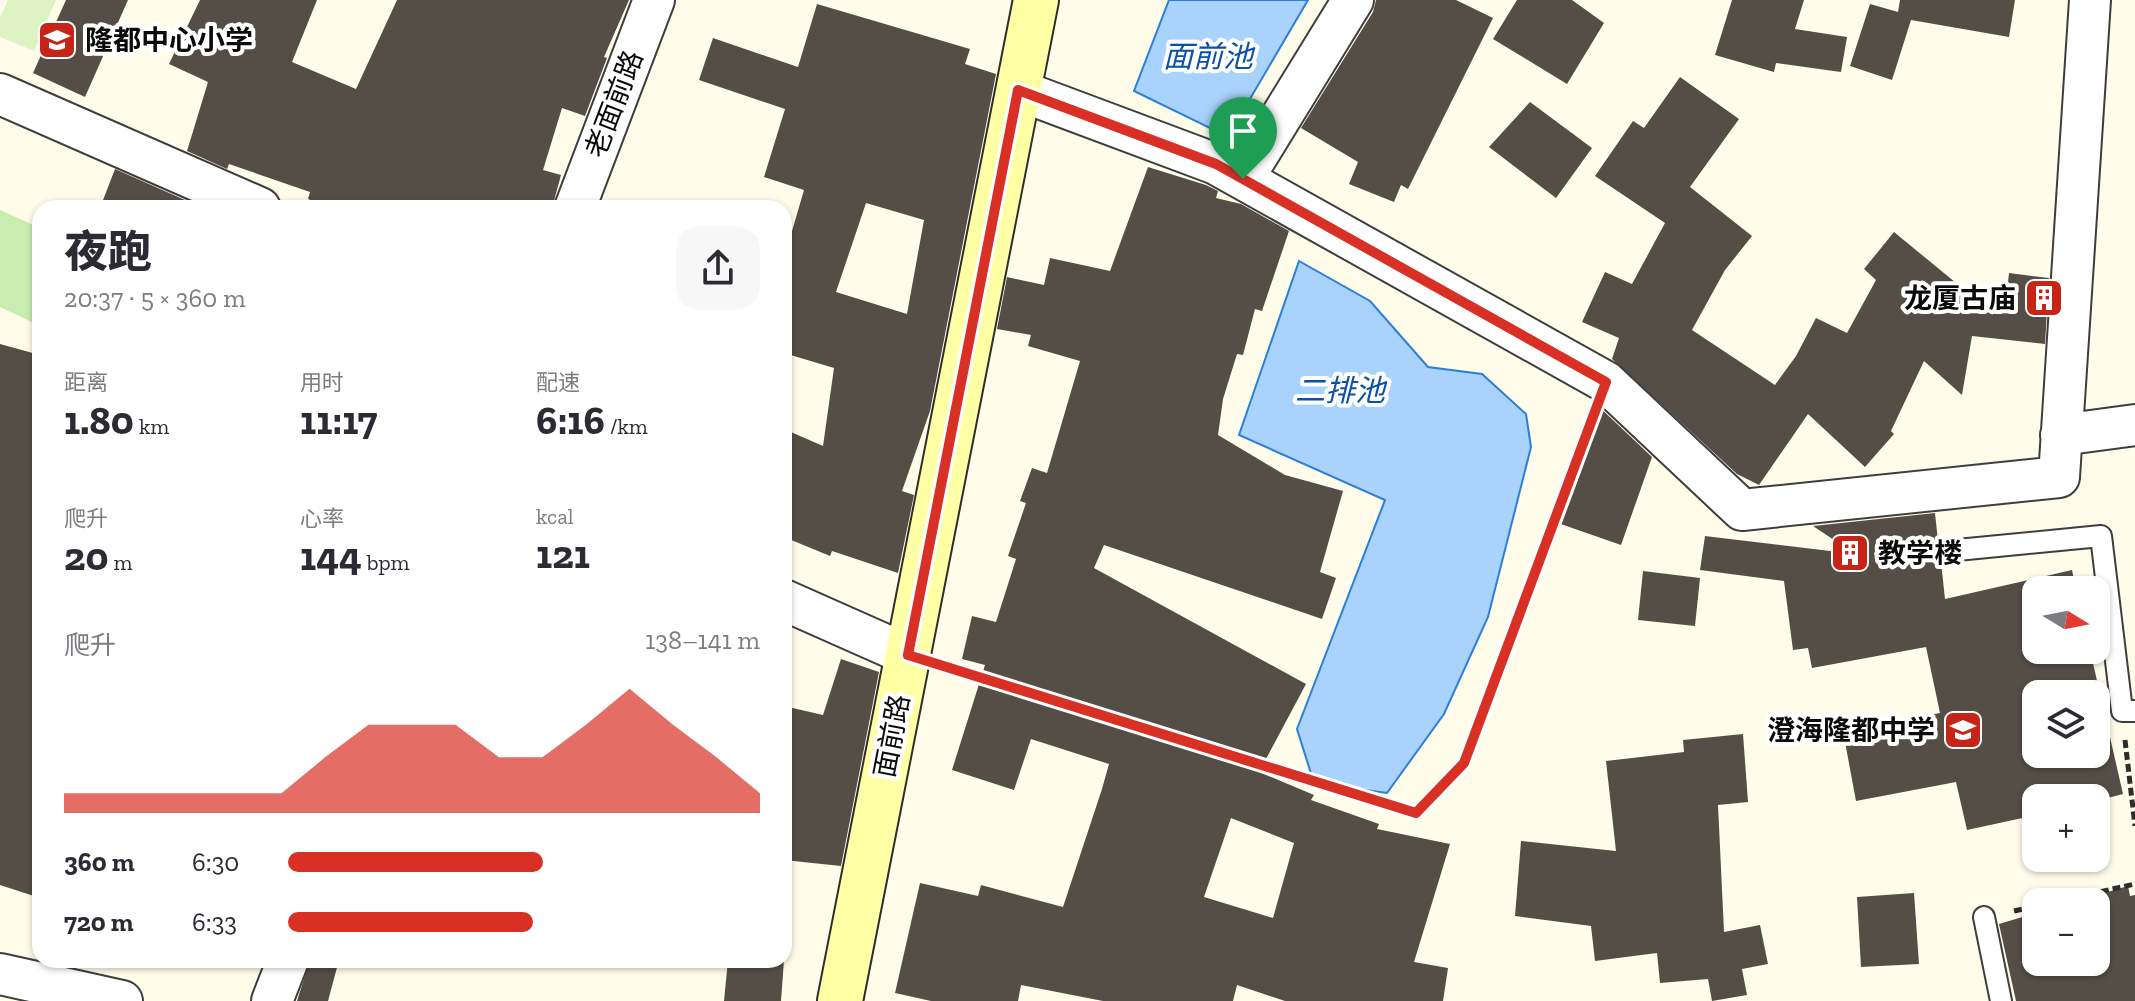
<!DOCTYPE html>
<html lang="zh">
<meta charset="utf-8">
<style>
:root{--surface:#fff;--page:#f7f7f7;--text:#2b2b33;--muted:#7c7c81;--accent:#d93025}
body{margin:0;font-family:"Zilla Slab","Noto Sans SC",serif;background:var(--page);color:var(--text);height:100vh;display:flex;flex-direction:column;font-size:30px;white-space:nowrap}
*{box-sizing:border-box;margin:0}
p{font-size:26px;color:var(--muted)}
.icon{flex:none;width:44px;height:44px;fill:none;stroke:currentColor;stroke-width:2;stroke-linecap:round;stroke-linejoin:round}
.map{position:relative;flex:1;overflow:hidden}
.details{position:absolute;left:32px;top:200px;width:760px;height:768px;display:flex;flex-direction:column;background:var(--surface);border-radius:24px;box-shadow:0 2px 6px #0004}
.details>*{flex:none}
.needle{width:52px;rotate:100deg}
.tools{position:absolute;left:2022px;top:576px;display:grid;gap:16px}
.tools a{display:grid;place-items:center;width:88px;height:88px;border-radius:16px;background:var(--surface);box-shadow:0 2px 6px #0004;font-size:40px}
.pin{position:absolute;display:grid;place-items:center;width:68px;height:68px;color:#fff;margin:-82px -34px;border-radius:50% 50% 50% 0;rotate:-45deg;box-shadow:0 0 8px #0007}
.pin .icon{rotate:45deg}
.round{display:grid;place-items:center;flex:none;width:84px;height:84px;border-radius:24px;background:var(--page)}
.headline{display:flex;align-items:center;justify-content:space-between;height:136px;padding:0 32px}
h1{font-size:44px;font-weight:800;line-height:60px}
.metrics{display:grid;grid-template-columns:repeat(3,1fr);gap:12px;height:136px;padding:8px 32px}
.metrics div{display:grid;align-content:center}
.metrics b{font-size:40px;font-weight:800}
.metrics small{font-size:22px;font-weight:400}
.metrics p{font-size:22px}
.chart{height:224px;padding:16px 32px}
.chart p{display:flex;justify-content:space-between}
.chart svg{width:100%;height:144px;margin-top:8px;fill:var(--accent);opacity:.7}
ul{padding:0 32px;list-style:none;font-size:26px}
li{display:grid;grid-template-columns:128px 96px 1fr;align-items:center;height:60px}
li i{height:20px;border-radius:10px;background:var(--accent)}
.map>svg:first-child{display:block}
.green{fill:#c9edb0}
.pitch{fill:#ddf3c3}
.water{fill:#a9d3fc;stroke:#2a7fd9;stroke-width:2}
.building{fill:#554e47;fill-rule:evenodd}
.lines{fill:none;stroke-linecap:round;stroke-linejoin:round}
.lane-casing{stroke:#3e3e3e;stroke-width:24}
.street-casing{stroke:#3e3e3e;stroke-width:44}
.secondary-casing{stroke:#2d2d2d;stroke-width:48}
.path{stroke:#2d2d2d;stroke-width:5;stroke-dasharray:8 4;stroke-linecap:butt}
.lane{stroke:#fff;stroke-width:20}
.street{stroke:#fff;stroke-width:40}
.secondary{stroke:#ffffa5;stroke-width:44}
.route-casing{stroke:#fff;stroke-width:16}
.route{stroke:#d93025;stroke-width:10}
.labels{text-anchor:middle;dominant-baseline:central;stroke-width:8;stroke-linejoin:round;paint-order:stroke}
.poi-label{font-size:28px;font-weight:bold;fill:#0b0b0b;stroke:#fff;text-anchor:start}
.street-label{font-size:28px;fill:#0b0b0b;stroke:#fff}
.water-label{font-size:30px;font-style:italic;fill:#0b51a7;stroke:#fff}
</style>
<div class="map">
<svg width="2135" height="1001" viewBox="0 0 2135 1001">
<rect width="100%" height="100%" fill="#fffdea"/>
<path class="green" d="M0,210l40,18v98l-40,-19z"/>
<path class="pitch" d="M8,0h48l-22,51 -34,-14v-19z"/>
<path class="water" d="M1169,0h139l-71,121 -21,10 -82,-40z
M1299,261l71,40 58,66 54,7 44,40 5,33 -43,170 -44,97 -57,79 -73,-10 -17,-54 88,-229 -146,-65z"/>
<path class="building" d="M66,0h62l-43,97 -52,-24z
M200,0h117l-25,62 64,27 41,-89h232l-25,57 3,1 -22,58 -23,-8 -19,62 18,5 -9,33h-223l-21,-9 2,-7 -81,-28 -2,5 -40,-18 21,-69 -39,-18z
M1376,0h80l37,18 -85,171 -7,-4 -7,17 -45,-18 9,-22 -57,-34 72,-116z
M1517,0h55l32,23 -37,61 -74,-45z
M1732,0h72l-9,29 52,8 -6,35 -65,-9 -2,9 -59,-17z
M1900,0h115l-6,37 -98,-17 -19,60 -42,-14 20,-62 28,8z
M817,4l153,45 -5,15 31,10 -66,337 -28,80 12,4 -16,78 -66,-22 -2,5 -46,-19v-108l39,17 11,-78 -50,-15v-117l6,2 14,-48 -40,-13 21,-68 -86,-29 14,-42 85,29zM866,203l58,17 -17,94 -71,-22z
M1680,77l59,42 -49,68 62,49 -27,34 -33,60 83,55 21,-29 20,-38 31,15 29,-53 -12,-11 30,-37 67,55 44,24 4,-38 40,5 -4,66 -73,-8 -10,59 -38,-34 -33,70 3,3 -29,33 -57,-53 -49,71 -22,-11 -125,-115 7,-21 -37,-16 23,-50 27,12 33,-61 -70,-47 38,-55 11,7z
M1530,102l62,46 -36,50 -67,-51z
M1148,167l58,18 12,6 -2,7 25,6 48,27 -27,80 -7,-2 -12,46 -6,-1 -14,45 -5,36 67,40 58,16 -23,81 16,6 -14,41 -218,-74 -10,23 212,116 -47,88 55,23 -3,5 68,24 -2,5 73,15 -36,118 34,6 -5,33h-158l-48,-16 -4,16h-130l-82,-16 -3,16h-87l-36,-8 25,-110 58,13 3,-11 82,22 39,-118 7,-25 -78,-25 -17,51 -62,-20 33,-105 -23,-6 10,-43 24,6 20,-63 -8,-3 18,-53 -6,-2 12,-33 15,5 33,-112 -52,-15 3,-11 -34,-6 10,-52 37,8 6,-27 60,13zM1231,818l63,25 -21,75 -69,-21z
M115,169l88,39h-103z
M0,344l40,11v543l-40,-13z
M1596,404l56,53 -31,88 -66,-23z
M1935,513l3,28 -4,12 7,9 4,37 127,-29 4,20h-40v60h54l33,144 -27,7 -60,-3v17l-69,15 -11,-48 -100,19 -13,-70 97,-18 -14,-66 -114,21 -4,-20 -15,2 -9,-69 -84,-11 5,-34 150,18 -42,-28zM2036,694h60v60h-60z
M1643,571l57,7 -5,48 -57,-6z
M841,659l38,13 -38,194 -57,-6v-154l39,9z
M1743,734l5,68 -30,3 6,127 36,-7 8,39 -26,5 5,26 -35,6 -4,-22 -48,4 -3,-30 -62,8 -4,-35 -76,-10 6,-75 95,10 -10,-90 78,-9 -1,-12z
M2128,886l2,10 5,-1v106h-119l-17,-77 37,-11v49h60v-60h-22z
M1914,893l5,71 -58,3 -4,-70z
M310,960h29l-11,41h-31z
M728,960h56l-3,41h-57z"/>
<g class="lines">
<g class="lane-casing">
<path id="lane" d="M1947,551l154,-15 21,175h13
M1984,917l17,84"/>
</g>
<g class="street-casing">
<path id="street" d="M1018,90l198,74 390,218 136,128 317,-33 31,-477
M0,94l260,114
M1243,179l110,-179
M575,208l79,-208
M2061,435l74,-10
M784,600l124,55
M0,974l122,27
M272,1001l16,-41"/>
</g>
<g class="secondary-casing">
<path id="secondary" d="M840,1001l196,-1001"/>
</g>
<path class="path" d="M946,667l470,146 48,-50 126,-338
M2125,740l10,86
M2054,902l81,-18
M2014,911l22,-5"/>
<use href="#lane" class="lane"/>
<use href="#street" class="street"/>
<use href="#secondary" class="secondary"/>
</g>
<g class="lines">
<g class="route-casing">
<path id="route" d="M1018,90l198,74 390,218 -142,381 -48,50 -508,-158z"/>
</g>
<use href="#route" class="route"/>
</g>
<defs>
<g id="school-square" transform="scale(2)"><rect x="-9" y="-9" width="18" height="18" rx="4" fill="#c72418" stroke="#fff"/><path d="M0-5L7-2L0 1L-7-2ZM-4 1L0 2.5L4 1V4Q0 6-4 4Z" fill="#fff"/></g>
<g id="building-square" transform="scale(2)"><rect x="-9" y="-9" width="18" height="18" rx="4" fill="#c72418" stroke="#fff"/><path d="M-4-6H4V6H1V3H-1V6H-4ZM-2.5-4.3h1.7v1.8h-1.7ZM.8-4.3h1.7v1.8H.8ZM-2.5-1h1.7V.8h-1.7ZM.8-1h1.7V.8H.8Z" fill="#fff"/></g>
</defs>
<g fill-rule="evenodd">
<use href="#school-square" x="57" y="40"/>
<use href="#building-square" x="2044" y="298"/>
<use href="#building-square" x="1850" y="553"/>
<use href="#school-square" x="1963" y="730"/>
</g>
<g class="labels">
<g class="poi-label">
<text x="85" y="40">隆都中心小学</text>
<text x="2016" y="298" text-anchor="end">龙厦古庙</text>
<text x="1878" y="553">教学楼</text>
<text x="1935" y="730" text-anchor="end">澄海隆都中学</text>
</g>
<g class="street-label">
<text transform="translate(614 104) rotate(-69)">老面前路</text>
<text transform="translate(892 736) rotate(-79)">面前路</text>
</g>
<g class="water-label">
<text x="1208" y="57">面前池</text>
<text x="1340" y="391">二排池</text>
</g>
</g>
</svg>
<div class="tools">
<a><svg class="needle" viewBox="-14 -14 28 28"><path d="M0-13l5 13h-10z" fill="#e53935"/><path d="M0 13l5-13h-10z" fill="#7c7c81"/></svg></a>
<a><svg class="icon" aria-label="layers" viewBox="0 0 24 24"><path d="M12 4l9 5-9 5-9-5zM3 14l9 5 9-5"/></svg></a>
<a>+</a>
<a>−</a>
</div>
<div class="pin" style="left:1243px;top:179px;background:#1e9e55"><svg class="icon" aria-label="arrive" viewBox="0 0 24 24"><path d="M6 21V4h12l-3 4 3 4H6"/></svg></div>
<section class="details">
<div class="headline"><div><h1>夜跑</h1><p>20:37 · 5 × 360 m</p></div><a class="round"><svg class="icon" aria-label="share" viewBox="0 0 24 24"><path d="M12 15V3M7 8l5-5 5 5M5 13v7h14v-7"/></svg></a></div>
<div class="metrics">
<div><p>距离</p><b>1.80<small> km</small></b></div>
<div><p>用时</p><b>11:17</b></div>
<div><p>配速</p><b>6:16<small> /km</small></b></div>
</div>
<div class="metrics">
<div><p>爬升</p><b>20<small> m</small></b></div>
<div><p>心率</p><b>144<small> bpm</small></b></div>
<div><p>kcal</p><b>121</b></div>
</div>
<div class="chart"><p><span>爬升</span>138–141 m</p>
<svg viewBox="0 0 160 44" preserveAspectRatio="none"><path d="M0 44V38L10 38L20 38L30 38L40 38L50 38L60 27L70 17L80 17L90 17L100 27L110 27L120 17L130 6L140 17L150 27L160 38V44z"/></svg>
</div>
<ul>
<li><b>360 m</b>6:30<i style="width:54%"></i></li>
<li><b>720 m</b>6:33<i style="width:52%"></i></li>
</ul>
</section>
</div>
